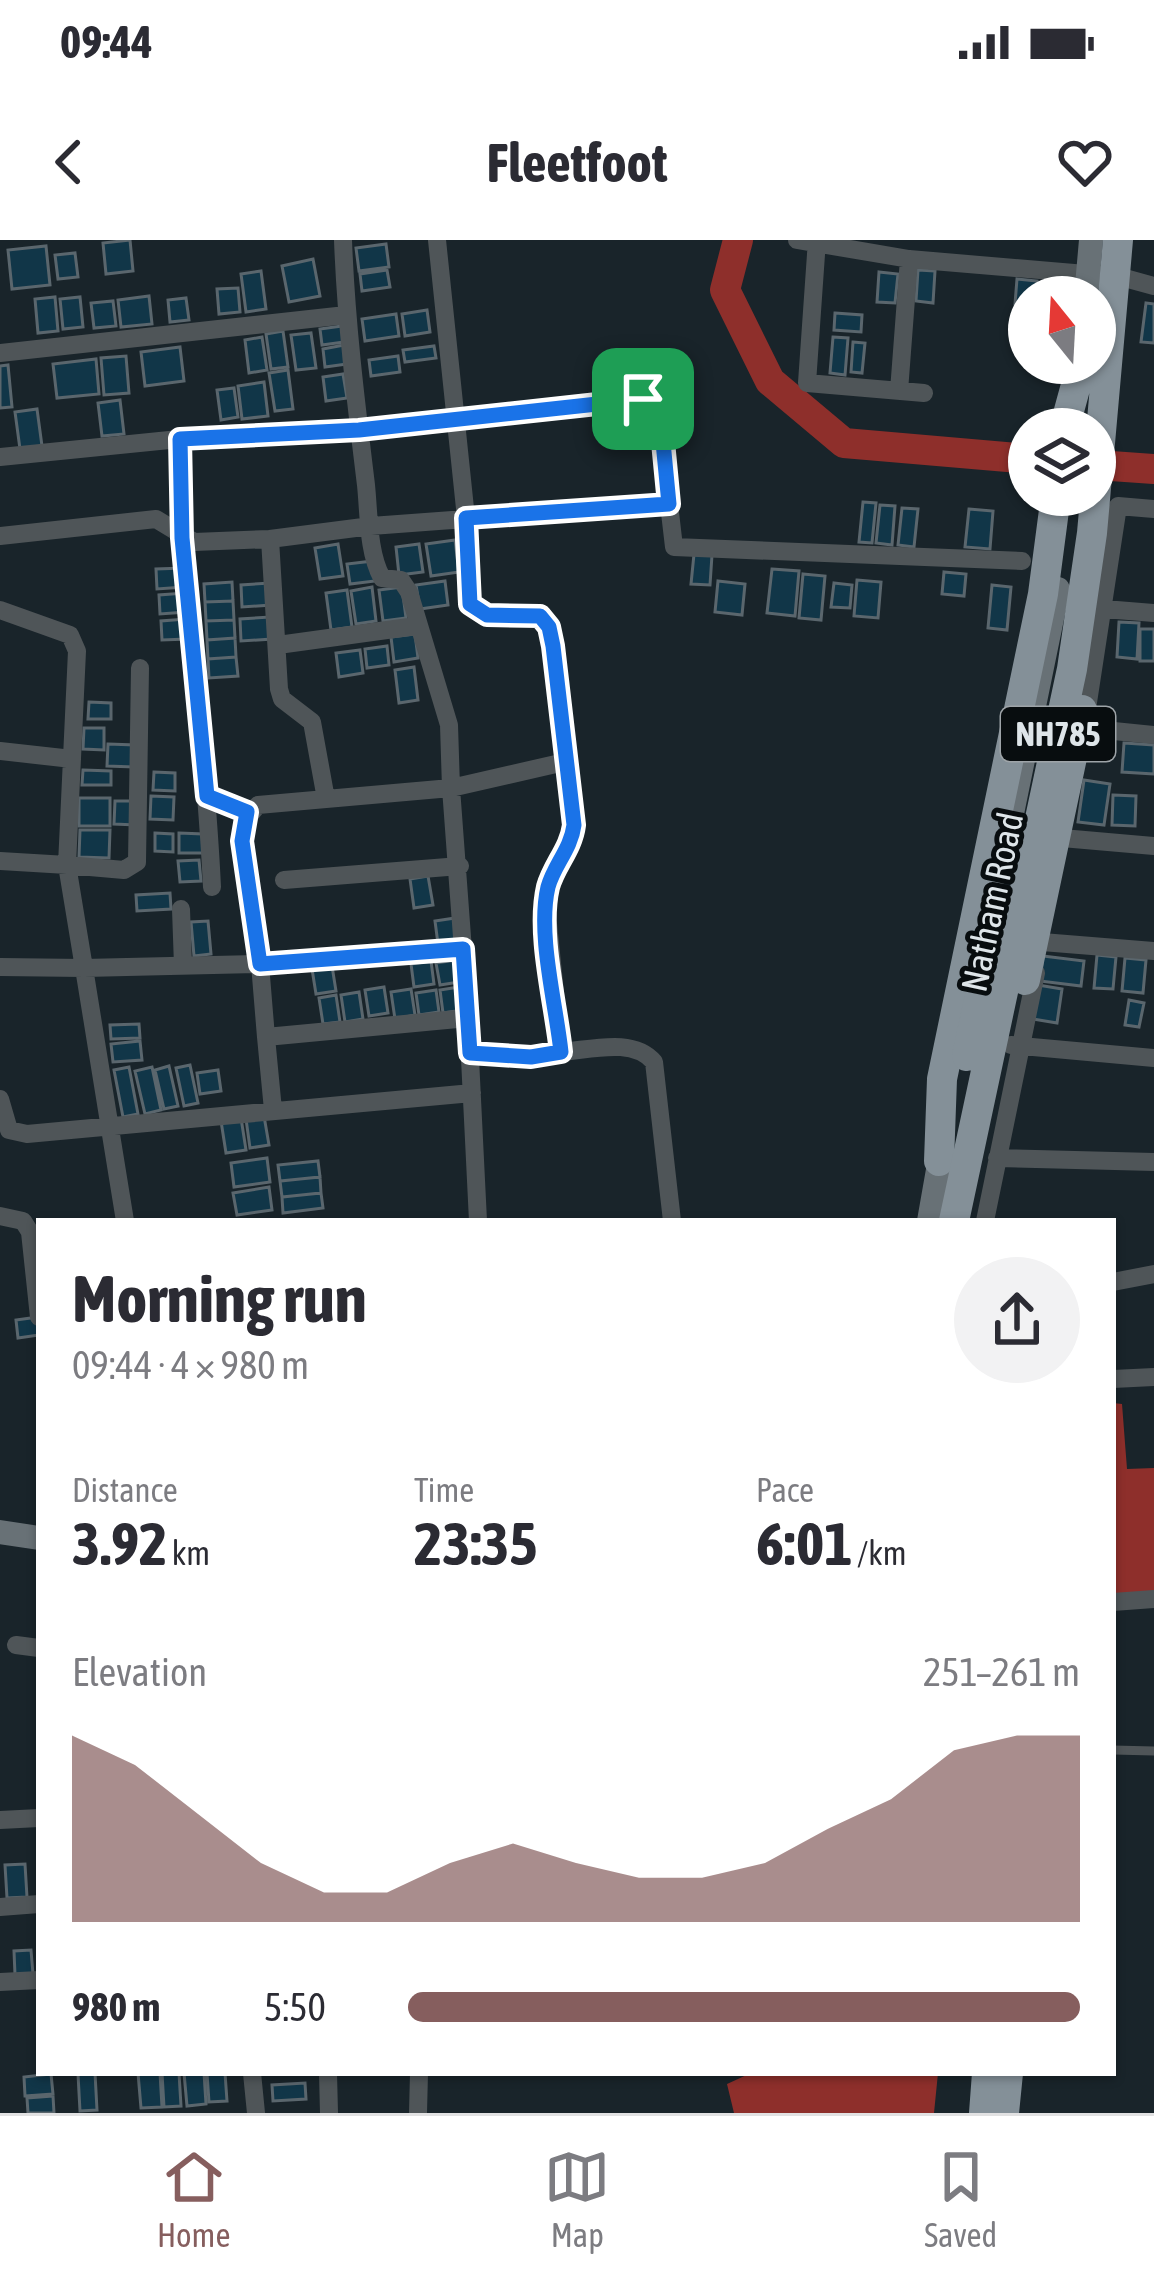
<!DOCTYPE html>
<meta charset="utf-8">
<style>
:root{--surface:#fff;--page:#f2f2f3;--text:#2b2b33;--muted:#7c7c81;--line:#e1e1e2;--accent:#865e5e}
body{margin:0;font-family:"Asap Condensed",sans-serif;background:var(--page);color:var(--text);height:100vh;display:flex;flex-direction:column;font-size:45px;white-space:nowrap}
*{box-sizing:border-box;margin:0}
p{font-size:39px;color:var(--muted)}
.icon{flex:none;width:66px;height:66px;fill:none;stroke:currentColor;stroke-width:2;stroke-linecap:round;stroke-linejoin:round}
.map{position:relative;flex:1;overflow:hidden}
.panel{position:absolute;left:36px;top:978px;width:1080px;height:858px;display:flex;flex-direction:column;background:var(--surface);border-radius:0px;box-shadow:0 3px 9px #0004}
.panel>*{flex:none}
.needle{width:78px;rotate:342deg}
.controls{position:absolute;left:1008px;top:36px;display:grid;gap:24px}
.controls a{display:grid;place-items:center;width:108px;height:108px;border-radius:50%;background:var(--surface);box-shadow:0 3px 9px #0004;font-size:60px}
.pin{position:absolute;display:grid;place-items:center;width:102px;height:102px;color:#fff;margin:-51px;border-radius:24px;box-shadow:0 6px 18px #0006}
.round{display:grid;place-items:center;flex:none;width:126px;height:126px;border-radius:63px;background:var(--page)}
.headline{display:flex;align-items:center;justify-content:space-between;height:204px;padding:0 36px}
h1{font-size:66px;font-weight:700;line-height:90px}
.metrics{display:grid;grid-template-columns:repeat(3,1fr);gap:18px;height:204px;padding:12px 36px}
.metrics div{display:grid;align-content:center}
.metrics b{font-size:60px;font-weight:700}
.metrics small{font-size:33px;font-weight:400}
.metrics p{font-size:33px}
.chart{height:336px;padding:24px 36px}
.chart p{display:flex;justify-content:space-between}
.chart svg{width:100%;height:216px;margin-top:12px;fill:var(--accent);opacity:.7}
ul{padding:0 36px;list-style:none;font-size:39px}
li{display:grid;grid-template-columns:192px 144px 1fr;align-items:center;height:90px}
li i{height:30px;border-radius:15px;background:var(--accent)}
.status{display:flex;justify-content:space-between;align-items:center;height:84px;padding:0 60px;background:var(--surface);direction:ltr}
.status svg{height:33px;fill:currentColor}
header{display:flex;justify-content:space-between;align-items:center;height:156px;padding:0 36px;background:var(--surface);font-size:54px;font-weight:700}
.tab-bar{display:flex;justify-content:space-around;align-items:center;height:168px;border-top:3px solid var(--line);background:var(--surface);font-size:33px;color:var(--muted)}
.tab-bar a{display:grid;justify-items:center;gap:6px}
.tab-bar .selected{color:var(--accent)}
.map>svg:first-child{display:block}
.water{fill:#8e2f2b}
.lines{fill:none;stroke-linecap:round;stroke-linejoin:round}
.river{stroke:#8e2f2b;stroke-width:30}
.building{fill:#113648;stroke:#5a666d;stroke-width:3}
.service{stroke:#4f5558;stroke-width:9}
.minor{stroke:#4f5558;stroke-width:18}
.secondary{stroke:#687176;stroke-width:24}
.trunk{stroke:#849098;stroke-width:30}
.trunk-bridge{stroke:#849098;stroke-width:30}
.route-casing{stroke:#fff;stroke-width:24}
.route{stroke:#1a73e8;stroke-width:15}
.labels{text-anchor:middle;dominant-baseline:central;stroke-width:10;stroke-linejoin:round;paint-order:stroke}
.shield{fill:#080d0f;stroke:#9ea4a8;stroke-width:3}
.shield-label{font-size:33px;font-weight:bold;fill:#dee5e9}
.street-label{font-size:36px;fill:#dee5e9;stroke:#080d0f}
</style>
<div class="status"><b>09:44</b><svg viewBox="0 0 49 12"><path d="M0 12V9h3v3zM5 12V6h3v6zM10 12V3h3v9zM15 12V0h3v12zM26 1h20v11H26zM47 4h2v5h-2z"/></svg></div>
<header><svg class="icon" aria-label="back" viewBox="0 0 24 24"><path d="M15 5l-7 7 7 7"/></svg>Fleetfoot<svg class="icon" aria-label="heart" viewBox="0 0 24 24"><path d="M12 20l-8-8c-3-5 5-10 8-4 3-6 11-1 8 4z"/></svg></header>
<div class="map">
<svg width="1154" height="1873" viewBox="0 0 1154 1873">
<rect width="100%" height="100%" fill="#19242a"/>
<path class="water" d="M1113,1163l9,1 5,65 27,-1v123l-41,4z
M751,1833h187l-4,40h-200l-7,-29z"/>
<g class="lines">
<path class="river" d="M738,0l-13,50 45,91 74,62 185,16
M1111,226l43,3"/>
</g>
<path class="building" d="M130,0l3,31 -27,3 -3,-31z
M386,4l3,23 -30,4 -3,-23z
M46,6l4,39 -38,4 -4,-39z
M75,13l3,24 -20,2 -3,-24z
M313,19l7,37 -31,6 -7,-36z
M387,30l3,17 -28,4 -2,-17z
M918,30l17,1 -2,32 -17,-2z
M261,31l5,38 -20,3 -5,-38z
M879,32l19,2 -3,29 -18,-1z
M1017,39l20,2 -1,16h-7v8l-14,-1z
M238,48l2,24 -21,2 -2,-25z
M149,56l3,28 -31,3 -3,-27z
M55,57l3,34 -20,2 -3,-34z
M80,57l3,30 -20,2 -3,-30z
M186,58l3,22 -19,2 -2,-22z
M113,61l3,25 -22,2 -3,-25z
M1146,63l8,1v39l-13,-1z
M427,70l3,22 -25,4 -3,-22z
M835,73l27,2 -1,17 -27,-2z
M396,74l3,22 -34,5 -3,-22z
M342,86l2,16 -22,3 -2,-16z
M283,91l5,36 -17,2 -5,-35z
M311,93l5,35 -20,2 -5,-35z
M262,97l5,33 -18,3 -4,-33z
M833,97l15,1 -3,37 -15,-2z
M853,102l12,1 -3,30 -11,-1z
M344,105l3,19 -22,3 -2,-18z
M434,106l2,12 -31,4 -2,-12z
M180,107l4,34 -39,5 -4,-34z
M126,116l3,37 -25,2 -3,-37z
M398,116l2,16 -29,4 -2,-16z
M96,119l3,35 -42,4 -4,-34z
M8,125l4,42 -12,1v-42z
M288,130l5,39 -18,2 -6,-38z
M343,134l4,24 -21,3 -3,-24z
M264,142l4,34 -26,3 -4,-33z
M234,148l4,29 -17,3 -4,-30z
M120,160l4,34 -22,2 -4,-33z
M37,169l5,37 -22,3 -5,-37z
M863,262l13,1 -4,40 -13,-1z
M880,265l15,1 -3,39 -16,-2z
M902,268l16,1 -4,38 -16,-2z
M969,269l24,2 -3,38 -25,-2z
M455,300l4,32 -28,4 -5,-32z
M338,304l5,32 -23,3 -5,-31z
M419,304l4,28 -24,3 -3,-28z
M694,314l18,1 -2,30 -19,-1z
M373,321l2,20 -25,3 -3,-20z
M184,328v19l-27,2 -1,-20z
M772,329l27,2 -4,45 -28,-3z
M944,332l22,2 -2,22 -22,-2z
M803,334l22,2 -4,44 -22,-2z
M857,340l24,2 -3,36 -24,-2z
M445,341l3,24 -28,4 -4,-24z
M718,341l27,3 -3,31 -27,-3z
M232,342l1,19 -28,1 -1,-18z
M270,343l1,22 -29,2 -1,-22z
M834,343l18,2 -2,23 -19,-1z
M992,345l19,2 -4,43 -19,-2z
M372,347l4,34 -20,3 -5,-33z
M402,347l4,31 -23,3 -4,-31z
M347,350l5,37 -21,3 -5,-37z
M185,353l1,19 -26,2 -1,-19z
M233,361l1,19 -28,1 -1,-19z
M270,377l2,22 -31,2 -1,-22z
M186,379l1,20 -25,1 -1,-19z
M234,380l1,18 -28,2 -1,-19z
M1119,382l20,1 -2,36 -20,-2z
M1140,389h14v32h-14z
M415,394l3,24 -24,4 -3,-25z
M235,398l1,19 -28,2 -1,-19z
M387,406l2,19 -22,3 -2,-19z
M360,410l3,23 -24,4 -3,-24z
M236,417l2,19 -29,2 -1,-19z
M414,427l4,33 -19,3 -4,-33z
M89,462l22,1v16h-23z
M84,488h20v22l-21,-1z
M1124,503l30,2v29l-32,-2z
M108,504l27,1 -1,22 -27,-1z
M83,530l28,1v14h-29z
M154,532l21,1v18l-22,-1z
M1084,540l26,4 -6,41 -26,-3z
M1113,555l23,1 -1,30 -23,-1z
M151,556l23,1 -1,23 -23,-1z
M79,558h31v28h-31z
M115,561h22l-1,24 -22,-1z
M80,590h30l-1,28 -30,-1z
M155,593l18,1v18l-18,-1z
M179,593l24,1v19h-24z
M199,620l2,21 -21,1 -2,-21z
M428,636l5,29 -19,3 -4,-29z
M170,653l1,16 -34,2 -1,-16z
M455,678l3,23 -20,3 -3,-23z
M208,681l3,33 -17,2 -3,-34z
M1097,715l19,2 -3,32 -19,-1z
M1043,716l41,5 -3,25 -41,-5z
M1125,718l21,2 -3,33 -21,-2z
M456,720l3,22 -19,3 -4,-22z
M431,721l3,23 -20,3 -3,-23z
M332,726l4,25 -20,3 -4,-25z
M1038,745l24,4 -5,34 -24,-4z
M384,747l4,26 -19,3 -4,-26z
M459,747l4,23 -20,3 -3,-23z
M411,749l4,26 -20,4 -4,-27z
M436,750l3,22 -20,3 -3,-22z
M359,752l4,27 -18,3 -4,-27z
M336,755l4,27 -17,2 -4,-26z
M1129,760l15,3 -5,24 -14,-2z
M139,784l1,14 -29,1 -1,-14z
M140,801l2,19 -29,2 -2,-18z
M190,825l8,38 -14,3 -8,-38z
M169,826l9,40 -14,3 -9,-39z
M129,827l9,47 -15,3 -9,-47z
M152,827l9,43 -16,4 -10,-43z
M218,830l3,21 -21,3 -3,-21z
M264,876l5,29 -19,3 -4,-29z
M241,878l5,32 -20,3 -5,-32z
M267,918l3,24 -36,5 -3,-24z
M318,921l2,16 -40,4 -2,-16z
M320,937l1,16 -39,4 -2,-16z
M269,947l3,23 -35,5 -4,-22z
M321,953l2,15 -40,5 -1,-16z
M38,1077l1,18 -21,3 -2,-18z
M25,1624l2,33 -20,1 -2,-33z
M31,1710l2,24 -18,1 -1,-24z
M95,1833l2,37 -17,1 -2,-37z
M138,1833h22l2,34 -21,1z
M162,1833h17l2,33 -17,1z
M184,1833h20l2,31 -19,2z
M207,1833h18l2,28 -18,1z
M51,1834l2,20 -28,2 -1,-19z
M305,1843l1,16 -33,2 -1,-16z
M53,1856l1,17h-26l-1,-15z"/>
<g class="lines">
<path class="service" d="M1113,1510l41,1"/>
<path class="minor" d="M343,0c3,82 13,163 23,245 3,29 2,68 16,93l19,2 8,12 40,133 2,63 -125,11 -14,-77 -30,-23 -3,-10 -9,-150 101,-13 298,-22 5,43 348,14
M797,0l112,19 212,18 33,9
M817,0l-10,143 117,10
M0,113l346,-38
M899,151l10,-132
M180,199c3,150 25,298 32,448
M0,217l239,-24 120,-3 283,-31 11,2 7,10 9,93
M0,296l156,-17 38,23 76,-3
M1104,369l50,4
M0,370l70,25 7,16 -10,214 -67,-4
M278,405l138,-19
M1085,482l33,-216 36,3
M1084,488l70,7
M0,511l72,8
M569,521l3,79 -20,36 -6,28 15,148c29,-2 72,-15 93,10l18,159
M326,559l-68,6 -16,19 18,140 203,-15
M1062,598l92,8
M284,640l176,-14
M181,669l2,57
M1042,702l112,9
M0,727l84,1 -17,-103 57,5 13,-8 3,-194
M468,778l10,203
M266,797l7,73
M1011,805l143,13
M470,813l38,4 53,-5
M0,859l9,31 18,4 445,-41
M997,918l157,4
M0,976l23,5 7,11 9,85
M125,981l-41,-253 176,-4 6,73 202,-19 -17,-230 118,-27 -20,-134 -9,-11 -53,-1 -17,-11 -4,-86 -29,-278
M985,981l51,-248
M1113,1042l41,-8
M1113,1139l41,-2
M1113,1362l41,-3
M16,1405l23,3
M0,1580l39,-2
M0,1667l39,-3
M0,1742l39,-2
M252,1833l4,40
M328,1833l1,40
M418,1873l1,-40"/>
<path class="secondary" d="M1086,57l5,-57
M1000,632l58,-283
M929,981l13,-74
M0,1292l39,6"/>
<path class="trunk" d="M939,921l3,-82 101,-485 13,-99
M984,1873l3,-40
M1004,1873l4,-40"/>
<path class="trunk-bridge" d="M1064,189l18,-66
M1025,740l57,-270
M967,816l24,-111
M954,981l118,-552 20,-136 26,-293"/>
</g>
<g class="lines">
<g class="route-casing">
<path id="route" d="M643,159l10,2 7,10 9,93 -203,14 4,86 17,11 53,1 9,11 4,19 21,179c-3,24 -20,40 -26,62 -11,47 8,117 13,165l-30,5 -61,-4 -7,-104 -203,15 -18,-123 5,-29 -40,-16 -25,-258 -2,-99 179,-9z"/>
</g>
<use href="#route" class="route"/>
</g>
<g class="labels">
<rect class="shield" x="1001" y="467" width="114" height="54" rx="9"/>
<g class="shield-label">
<text x="1058" y="494">NH785</text>
</g>
<g class="street-label">
<text transform="translate(992 662) rotate(-78)">Natham Road</text>
</g>
</g>
</svg>
<div class="controls">
<a><svg class="needle" viewBox="-14 -14 28 28"><path d="M0-13l5 13h-10z" fill="#e53935"/><path d="M0 13l5-13h-10z" fill="#7c7c81"/></svg></a>
<a><svg class="icon" aria-label="layers" viewBox="0 0 24 24"><path d="M12 4l9 5-9 5-9-5zM3 14l9 5 9-5"/></svg></a>
</div>
<div class="pin" style="left:643px;top:159px;background:#1e9e55"><svg class="icon" aria-label="arrive" viewBox="0 0 24 24"><path d="M6 21V4h12l-3 4 3 4H6"/></svg></div>
<section class="panel">
<div class="headline"><div><h1>Morning run</h1><p>09:44 · 4 × 980 m</p></div><a class="round"><svg class="icon" aria-label="share" viewBox="0 0 24 24"><path d="M12 15V3M7 8l5-5 5 5M5 13v7h14v-7"/></svg></a></div>
<div class="metrics">
<div><p>Distance</p><b>3.92<small> km</small></b></div>
<div><p>Time</p><b>23:35</b></div>
<div><p>Pace</p><b>6:01<small> /km</small></b></div>
</div>
<div class="chart"><p><span>Elevation</span>251–261 m</p>
<svg viewBox="0 0 160 44" preserveAspectRatio="none"><path d="M0 44V6L10 12L20 22L30 32L40 38L50 38L60 32L70 28L80 32L90 35L100 35L110 32L120 25L130 19L140 9L150 6L160 6V44z"/></svg>
</div>
<ul>
<li><b>980 m</b>5:50<i style="width:100%"></i></li>
</ul>
</section>
</div>
<nav class="tab-bar">
<a class="selected"><svg class="icon" aria-label="home" viewBox="0 0 24 24"><path d="M3 11l9-7 9 7M6 9v11h12V9"/></svg>Home</a>
<a><svg class="icon" aria-label="map" viewBox="0 0 24 24"><path d="M3 6l6-2 6 2 6-2v14l-6 2-6-2-6 2zM9 4v14M15 6v14"/></svg>Map</a>
<a><svg class="icon" aria-label="saved" viewBox="0 0 24 24"><path d="M7 4h10v16l-5-4-5 4z"/></svg>Saved</a>
</nav>
